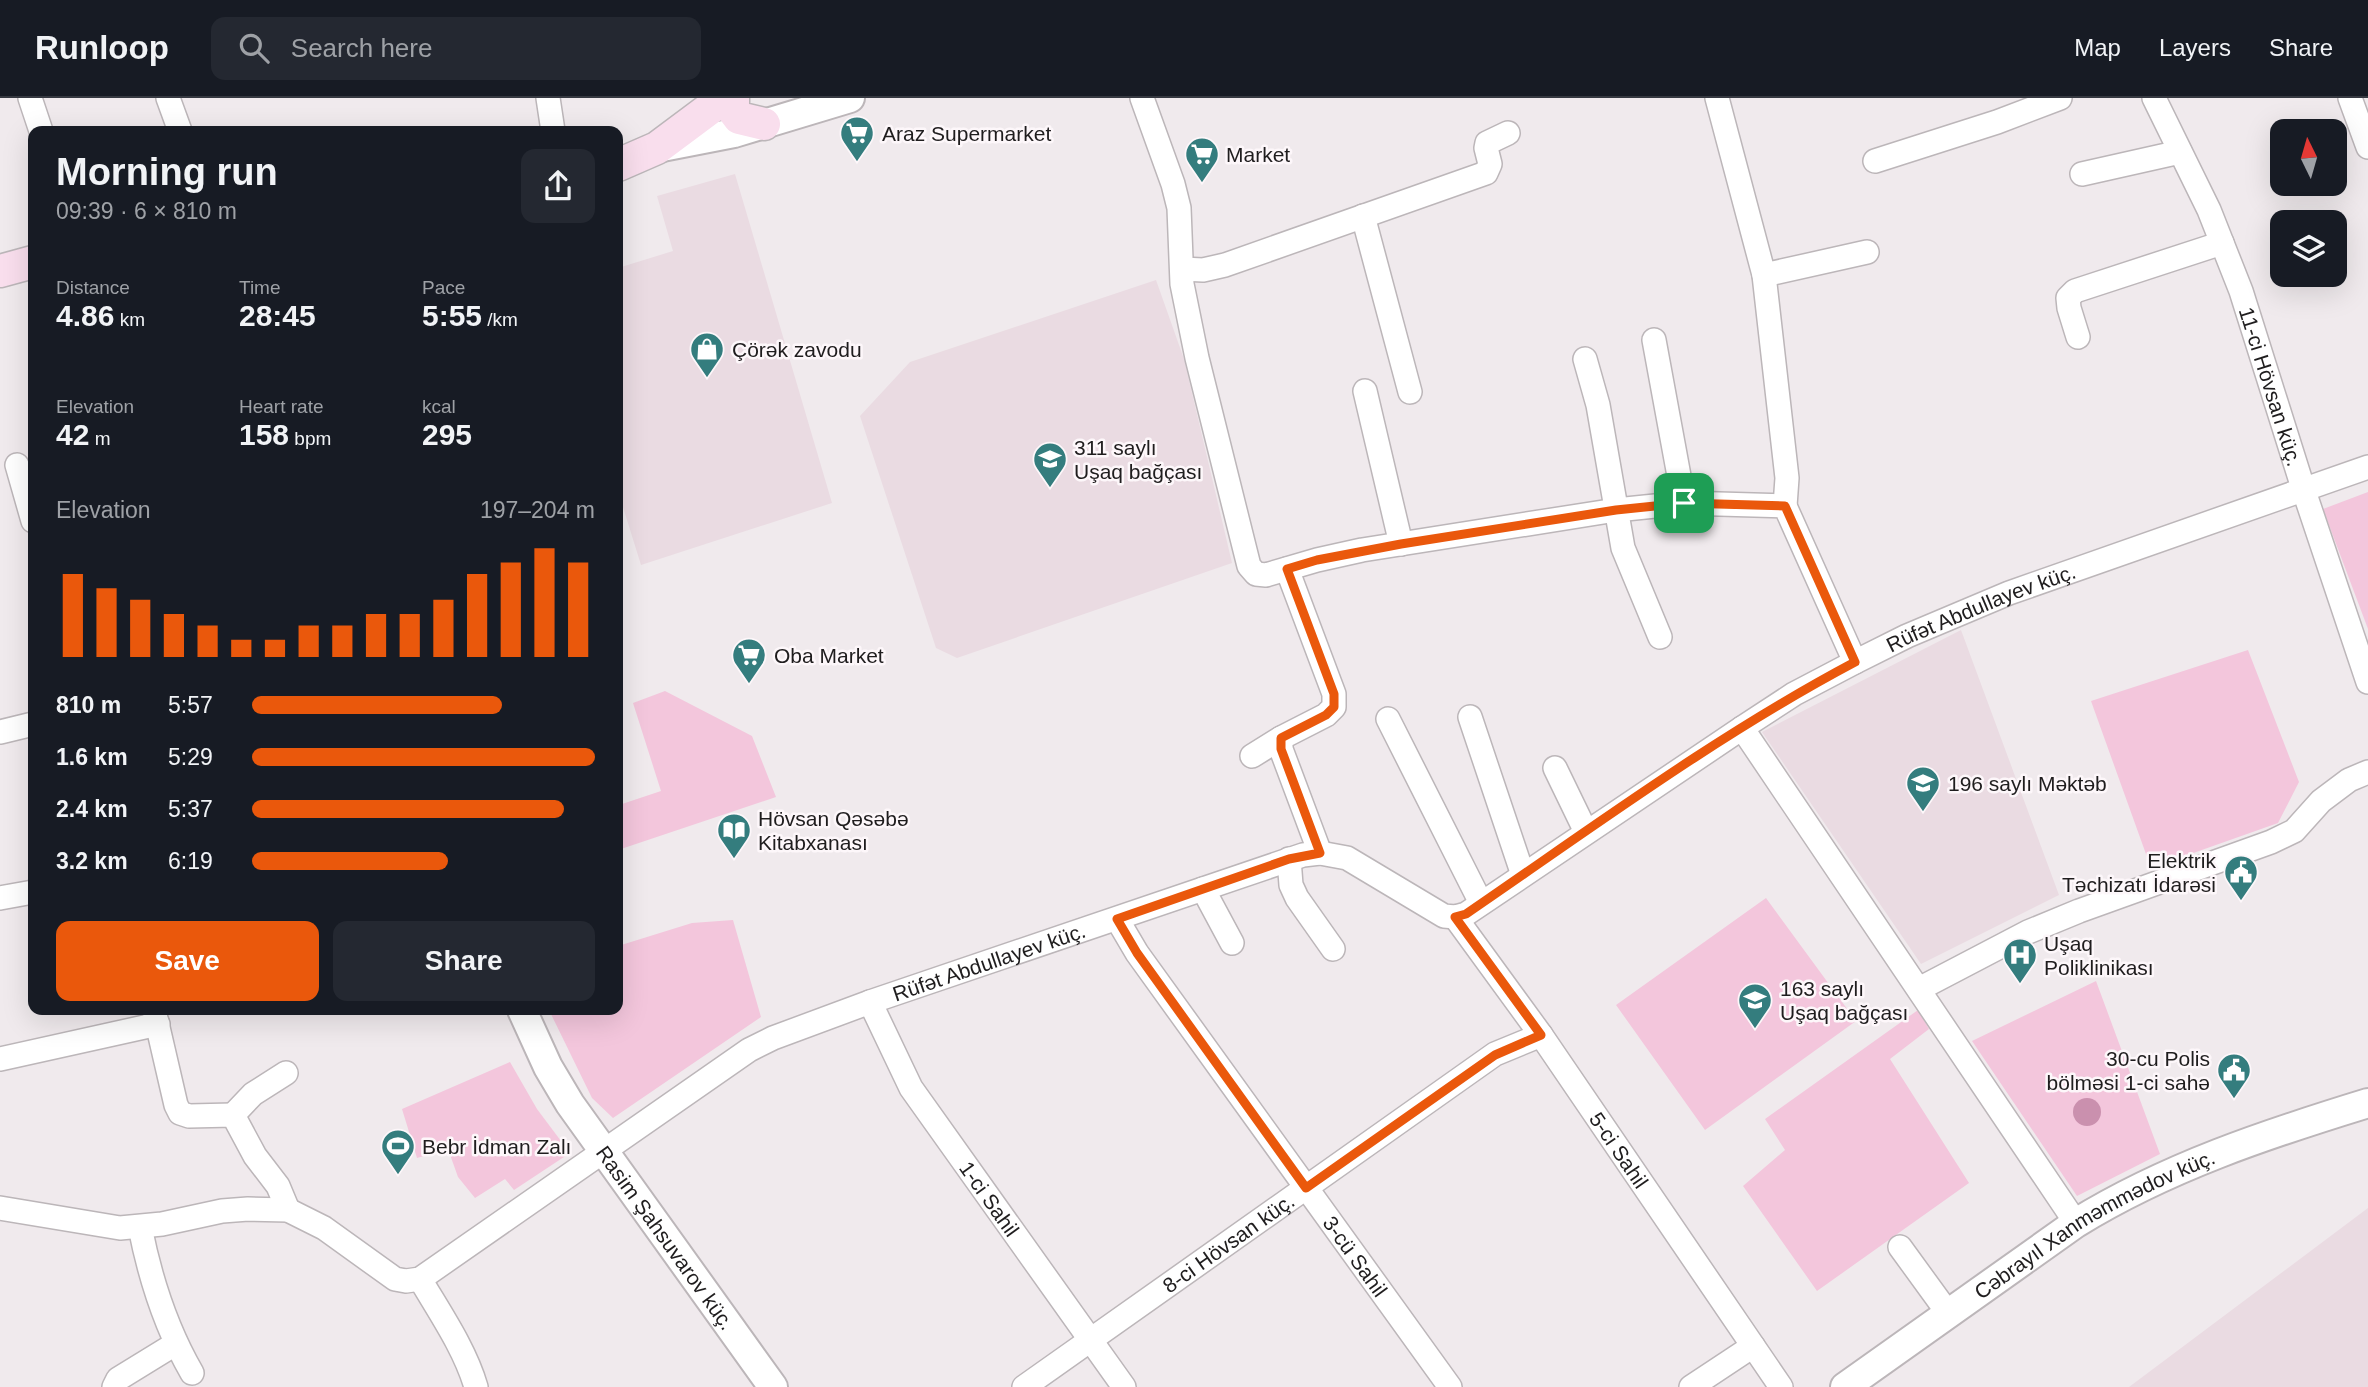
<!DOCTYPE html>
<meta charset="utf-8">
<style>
:root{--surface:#171b24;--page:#242831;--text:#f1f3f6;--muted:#9ea1a6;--line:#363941;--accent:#ea580c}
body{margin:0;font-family:Arial,sans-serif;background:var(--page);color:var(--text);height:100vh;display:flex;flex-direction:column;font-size:26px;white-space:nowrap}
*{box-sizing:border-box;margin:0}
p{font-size:23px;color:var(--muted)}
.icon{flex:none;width:38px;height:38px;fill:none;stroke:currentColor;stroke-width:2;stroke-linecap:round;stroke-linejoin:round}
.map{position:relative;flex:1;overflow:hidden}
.details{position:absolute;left:28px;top:28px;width:595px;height:889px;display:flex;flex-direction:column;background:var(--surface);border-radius:14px;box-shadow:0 7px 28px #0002}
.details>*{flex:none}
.needle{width:46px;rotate:355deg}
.controls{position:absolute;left:2270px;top:21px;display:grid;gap:14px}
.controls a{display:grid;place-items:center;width:77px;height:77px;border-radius:14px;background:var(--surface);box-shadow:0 7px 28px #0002;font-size:35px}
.pin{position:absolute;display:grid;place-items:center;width:60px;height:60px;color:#fff;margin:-30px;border-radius:14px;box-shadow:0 4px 10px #0006}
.round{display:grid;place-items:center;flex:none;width:74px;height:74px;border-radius:14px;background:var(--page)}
.headline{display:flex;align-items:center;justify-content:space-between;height:119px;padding:0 28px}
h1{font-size:38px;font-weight:700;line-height:52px}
.figures{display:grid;grid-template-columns:repeat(3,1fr);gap:10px;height:119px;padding:7px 28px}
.figures div{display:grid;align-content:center}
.figures b{font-size:30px;font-weight:700}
.figures small{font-size:19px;font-weight:400}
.figures p{font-size:19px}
.chart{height:196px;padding:14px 28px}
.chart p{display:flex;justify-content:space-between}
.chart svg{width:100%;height:126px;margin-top:7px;stroke:var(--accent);stroke-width:6}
.button{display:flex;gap:14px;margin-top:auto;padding:14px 28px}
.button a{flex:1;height:80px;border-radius:14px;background:var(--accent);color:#fff;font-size:28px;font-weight:700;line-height:80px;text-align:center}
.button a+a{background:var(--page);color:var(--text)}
ul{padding:0 28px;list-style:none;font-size:23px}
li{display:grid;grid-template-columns:112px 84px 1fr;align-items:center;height:52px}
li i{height:18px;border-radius:9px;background:var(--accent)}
header{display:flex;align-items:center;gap:42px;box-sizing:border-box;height:98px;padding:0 35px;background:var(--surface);border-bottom:2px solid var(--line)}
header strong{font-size:33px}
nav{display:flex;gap:38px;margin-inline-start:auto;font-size:24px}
.search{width:490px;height:63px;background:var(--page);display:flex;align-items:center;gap:18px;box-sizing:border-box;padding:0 24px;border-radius:14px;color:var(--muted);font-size:26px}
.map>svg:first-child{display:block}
.built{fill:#eadbe2}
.green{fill:#f3c6dc}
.water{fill:#ca90ae}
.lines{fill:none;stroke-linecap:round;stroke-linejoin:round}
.minor-casing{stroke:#bcb6b9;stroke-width:26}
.tertiary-casing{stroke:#bcb6b9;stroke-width:32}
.secondary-casing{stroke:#bcb6b9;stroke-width:35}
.minor{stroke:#fff;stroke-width:23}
.tertiary{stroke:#fff;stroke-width:28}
.secondary{stroke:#f9deed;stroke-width:32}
.route-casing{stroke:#fff;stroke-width:14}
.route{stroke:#ea580c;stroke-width:9}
.labels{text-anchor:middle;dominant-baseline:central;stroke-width:5;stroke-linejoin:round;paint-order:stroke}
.poi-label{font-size:21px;fill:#1f1d1e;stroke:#fdf7fa;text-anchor:start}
.street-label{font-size:21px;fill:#1f1d1e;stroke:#fdf7fa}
</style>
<header>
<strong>Runloop</strong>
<div class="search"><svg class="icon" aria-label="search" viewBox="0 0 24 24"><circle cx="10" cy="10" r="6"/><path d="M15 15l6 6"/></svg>Search here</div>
<nav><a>Map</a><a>Layers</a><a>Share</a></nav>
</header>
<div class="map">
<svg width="2368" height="1289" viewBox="0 0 2368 1289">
<rect width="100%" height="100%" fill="#f0eaed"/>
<path class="built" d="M735,76l97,329 -191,62 -23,-74v-223l55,-17 -16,-55z
M1156,182l28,79 48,204 -275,95 -21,-10 -76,-232 50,-54z
M1961,532l98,265 -138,69 -159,-232z
M2368,1110v179h-239z"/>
<path class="green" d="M2368,394v137l-45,-120z
M2248,552l51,132 -21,41 -127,45 -60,-167z
M665,593l87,45 24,61 -158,53v-57l4,11 39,-13 -28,-88z
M1766,800l90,123 -151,109 -89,-125z
M733,822l28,97 -148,101 -21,-20 -43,-88h69v-64l74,-23z
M2096,883l64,173 -83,42 -105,-155z
M1918,912l11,19 -39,30 79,124 -152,108 -74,-105 42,-36 -20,-31z
M510,964l27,47 33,44 -56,37 -9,-11 -30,19 -17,-21 -10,-28 -31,9 -15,-49z"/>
<path class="water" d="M2073 1014a14 14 0 1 1 28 0a14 14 0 1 1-28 0Z"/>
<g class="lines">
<g class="minor-casing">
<g id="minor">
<path d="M30,0l11,33"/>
<path d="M168,0l12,33"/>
<path d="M548,0l5,33"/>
<path d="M1142,0l31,86 6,24 3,76 15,74 52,208 7,8 10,1 51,-15 45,-10 254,-40 68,-7 101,3 70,156"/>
<path d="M1717,0l47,177 23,203 -2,28"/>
<path id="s1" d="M2154,0l55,112 32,81 63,200 64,191"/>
<path d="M2350,0l18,49"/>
<path d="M1875,63l122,-39 63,-24"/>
<path d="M2082,76l98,-22"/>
<path d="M1363,118l47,176"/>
<path d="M1182,171l21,1 22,-5 261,-92 4,-9 -4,-16 1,-5 21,-10"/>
<path d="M1764,177l103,-23"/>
<path d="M2078,239l-9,-29 -1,-10 7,-7 147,-48"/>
<path d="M1654,242l30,163"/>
<path d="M1585,261l13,46 25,143 37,89"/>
<path d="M1365,293l36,153"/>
<path d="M17,367l16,56"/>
<path d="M1287,471l47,125v13l-8,8 -45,23v11l39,104"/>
<path d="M1470,619l53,158"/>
<path d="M1388,621l93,184"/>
<path d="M1742,630l334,495"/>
<path d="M0,634l33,-8"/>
<path d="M1252,658l29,-18"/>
<path d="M1555,670l31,64"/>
<path d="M1289,761l2,26 6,13 36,51"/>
<path d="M1203,791l29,54"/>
<path d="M0,800l33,-6"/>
<path id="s2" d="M1455,819l86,118 240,352"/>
<path id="s3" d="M1117,821l20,34 313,434"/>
<path d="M1919,891l109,-57 51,-21 192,-69 23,-11 27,-30 28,-21 19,-8"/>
<path id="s4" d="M870,904l41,86 213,299"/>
<path d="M154,912l22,95 4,8 9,3 44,-1 22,41 23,30 10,24"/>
<path d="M0,961l158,-35"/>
<path d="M233,1017l20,-21 33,-21"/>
<path id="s5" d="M0,1110l120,20 42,-4 60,-13 26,-2 40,1 36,18 71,51 11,2 14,-2 329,-229 24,-12 97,-36 433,-147 17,-2 27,5 97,58 11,1 11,-3 276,-186 52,-34 61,-32 52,-26 102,-43 359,-126"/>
<path d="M140,1129c10,51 26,101 52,146"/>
<path d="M1900,1149l48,66"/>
<path d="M420,1181c20,34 45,70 56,108"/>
<path d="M114,1289l4,-8 57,-35"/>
<path id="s6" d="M1024,1289l471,-333 46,-19"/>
<path d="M1691,1289l62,-41"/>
</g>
</g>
<g class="tertiary-casing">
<g id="tertiary">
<path d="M657,50l77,-15 116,-35"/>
<path id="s7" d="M522,912l26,57 22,37 203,283"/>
<path id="s8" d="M1845,1289l231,-164c91,-56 191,-89 292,-120"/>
</g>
</g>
<g class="secondary-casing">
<path id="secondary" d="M733,0v12l6,8 25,6
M618,67l39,-17 67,-50
M0,173l33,-9"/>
</g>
<use href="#minor" class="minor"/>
<use href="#tertiary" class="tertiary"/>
<use href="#secondary" class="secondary"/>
</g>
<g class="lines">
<g class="route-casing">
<path id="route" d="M1684,405l101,3 70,156c-136,72 -262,165 -389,252l-11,3 86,118 -46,20 -189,133 -169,-235 -20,-34 172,-60 31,-6 -39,-104v-11l45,-23 8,-8v-13l-47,-125 30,-9 84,-16 215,-34z"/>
</g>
<use href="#route" class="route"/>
</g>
<defs>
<g id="supermarket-pin" transform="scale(1.75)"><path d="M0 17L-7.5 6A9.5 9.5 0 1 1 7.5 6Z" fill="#347d7e" stroke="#fdf7fa"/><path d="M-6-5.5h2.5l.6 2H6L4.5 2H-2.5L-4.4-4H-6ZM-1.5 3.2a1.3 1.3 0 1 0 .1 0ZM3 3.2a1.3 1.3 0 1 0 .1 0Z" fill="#fff"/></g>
<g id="shop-pin" transform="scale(1.75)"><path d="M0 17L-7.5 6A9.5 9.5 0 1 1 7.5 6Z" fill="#347d7e" stroke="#fdf7fa"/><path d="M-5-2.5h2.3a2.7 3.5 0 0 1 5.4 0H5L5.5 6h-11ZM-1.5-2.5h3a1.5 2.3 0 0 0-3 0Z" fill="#fff"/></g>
<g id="school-pin" transform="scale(1.75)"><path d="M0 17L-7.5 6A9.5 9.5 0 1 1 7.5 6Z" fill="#347d7e" stroke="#fdf7fa"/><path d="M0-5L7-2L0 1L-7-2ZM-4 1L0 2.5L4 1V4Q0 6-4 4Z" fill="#fff"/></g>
<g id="library-pin" transform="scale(1.75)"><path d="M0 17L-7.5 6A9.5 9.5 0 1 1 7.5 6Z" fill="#347d7e" stroke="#fdf7fa"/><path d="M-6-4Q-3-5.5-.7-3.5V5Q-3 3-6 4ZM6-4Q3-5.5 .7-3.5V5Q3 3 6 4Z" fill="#fff"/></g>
<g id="civic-pin" transform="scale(1.75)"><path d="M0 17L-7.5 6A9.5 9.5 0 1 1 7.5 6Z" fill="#347d7e" stroke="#fdf7fa"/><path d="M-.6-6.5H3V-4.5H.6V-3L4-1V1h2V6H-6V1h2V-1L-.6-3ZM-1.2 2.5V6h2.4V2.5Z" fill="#fff"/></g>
<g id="hospital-pin" transform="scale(1.75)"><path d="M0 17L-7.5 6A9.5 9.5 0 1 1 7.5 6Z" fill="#347d7e" stroke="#fdf7fa"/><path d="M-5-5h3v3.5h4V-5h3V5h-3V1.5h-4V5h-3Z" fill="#fff"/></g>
<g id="stadium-pin" transform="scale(1.75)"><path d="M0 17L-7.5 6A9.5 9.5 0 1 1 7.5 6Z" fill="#347d7e" stroke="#fdf7fa"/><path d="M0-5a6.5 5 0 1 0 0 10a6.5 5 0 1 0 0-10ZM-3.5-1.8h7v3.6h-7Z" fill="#fff"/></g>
</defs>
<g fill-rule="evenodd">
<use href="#supermarket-pin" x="857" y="35"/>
<use href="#supermarket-pin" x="1202" y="56"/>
<use href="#shop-pin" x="707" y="251"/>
<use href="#school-pin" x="1050" y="361"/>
<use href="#supermarket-pin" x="749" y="557"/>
<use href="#school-pin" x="1923" y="685"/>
<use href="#library-pin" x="734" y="732"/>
<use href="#civic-pin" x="2241" y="774"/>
<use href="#hospital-pin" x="2020" y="857"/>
<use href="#school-pin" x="1755" y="902"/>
<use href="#civic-pin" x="2234" y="972"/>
<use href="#stadium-pin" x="398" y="1048"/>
</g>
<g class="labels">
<g class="poi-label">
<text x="882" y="35">Araz Supermarket</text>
<text x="1226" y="56">Market</text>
<text x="732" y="251">Çörək zavodu</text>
<text x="1074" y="349">311 saylı<tspan x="1074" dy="24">Uşaq bağçası</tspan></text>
<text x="774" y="557">Oba Market</text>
<text x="1948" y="685">196 saylı Məktəb</text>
<text x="758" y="720">Hövsan Qəsəbə<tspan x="758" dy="24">Kitabxanası</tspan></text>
<text x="2216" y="762" text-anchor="end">Elektrik<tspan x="2216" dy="24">Təchizatı İdarəsi</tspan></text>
<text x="2044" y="845">Uşaq<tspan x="2044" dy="24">Poliklinikası</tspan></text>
<text x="1780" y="890">163 saylı<tspan x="1780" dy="24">Uşaq bağçası</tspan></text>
<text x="2210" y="960" text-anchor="end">30-cu Polis<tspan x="2210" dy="24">bölməsi 1-ci sahə</tspan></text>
<text x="422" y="1048">Bebr İdman Zalı</text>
</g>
<g class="street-label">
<text stroke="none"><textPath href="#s1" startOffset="312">11-ci Hövsan küç.</textPath></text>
<text stroke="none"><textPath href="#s5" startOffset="2214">Rüfət Abdullayev küç.</textPath></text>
<text stroke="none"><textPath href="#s5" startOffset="1101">Rüfət Abdullayev küç.</textPath></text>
<text stroke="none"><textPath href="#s2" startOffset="285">5-ci Sahil</textPath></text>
<text stroke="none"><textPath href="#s4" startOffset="231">1-ci Sahil</textPath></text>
<text stroke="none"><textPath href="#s8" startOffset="299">Cəbrayıl Xanməmmədov küç.</textPath></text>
<text stroke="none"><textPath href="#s7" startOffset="270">Rasim Şahsuvarov küç.</textPath></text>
<text stroke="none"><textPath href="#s6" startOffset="250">8-ci Hövsan küç.</textPath></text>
<text stroke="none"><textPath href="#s3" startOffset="413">3-cü Sahil</textPath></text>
</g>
</g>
</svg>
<div class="controls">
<a><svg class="needle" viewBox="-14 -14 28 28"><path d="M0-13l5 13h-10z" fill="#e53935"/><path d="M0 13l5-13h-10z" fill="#9ea1a6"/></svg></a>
<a><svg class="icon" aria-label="layers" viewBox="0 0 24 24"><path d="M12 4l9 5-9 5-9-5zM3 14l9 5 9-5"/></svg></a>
</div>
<div class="pin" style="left:1684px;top:405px;background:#1e9e55"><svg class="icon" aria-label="arrive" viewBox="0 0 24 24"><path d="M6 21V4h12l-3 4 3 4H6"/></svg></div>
<section class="details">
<div class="headline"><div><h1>Morning run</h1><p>09:39 · 6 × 810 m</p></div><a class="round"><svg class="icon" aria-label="share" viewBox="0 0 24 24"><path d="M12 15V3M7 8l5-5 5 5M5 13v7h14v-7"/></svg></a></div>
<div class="figures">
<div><p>Distance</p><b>4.86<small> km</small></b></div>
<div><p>Time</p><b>28:45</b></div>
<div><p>Pace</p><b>5:55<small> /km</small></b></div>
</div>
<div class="figures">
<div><p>Elevation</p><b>42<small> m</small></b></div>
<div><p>Heart rate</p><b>158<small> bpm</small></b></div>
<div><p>kcal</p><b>295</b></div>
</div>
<div class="chart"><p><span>Elevation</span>197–204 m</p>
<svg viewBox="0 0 160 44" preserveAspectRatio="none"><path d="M5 44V15M15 44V20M25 44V24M35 44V29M45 44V33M55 44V38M65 44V38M75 44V33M85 44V33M95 44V29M105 44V29M115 44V24M125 44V15M135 44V11M145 44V6M155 44V11"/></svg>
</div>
<ul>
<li><b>810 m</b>5:57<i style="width:73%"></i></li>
<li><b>1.6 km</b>5:29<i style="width:100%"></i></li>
<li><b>2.4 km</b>5:37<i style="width:91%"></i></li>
<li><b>3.2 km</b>6:19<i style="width:57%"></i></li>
</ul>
<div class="button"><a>Save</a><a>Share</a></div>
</section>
</div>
